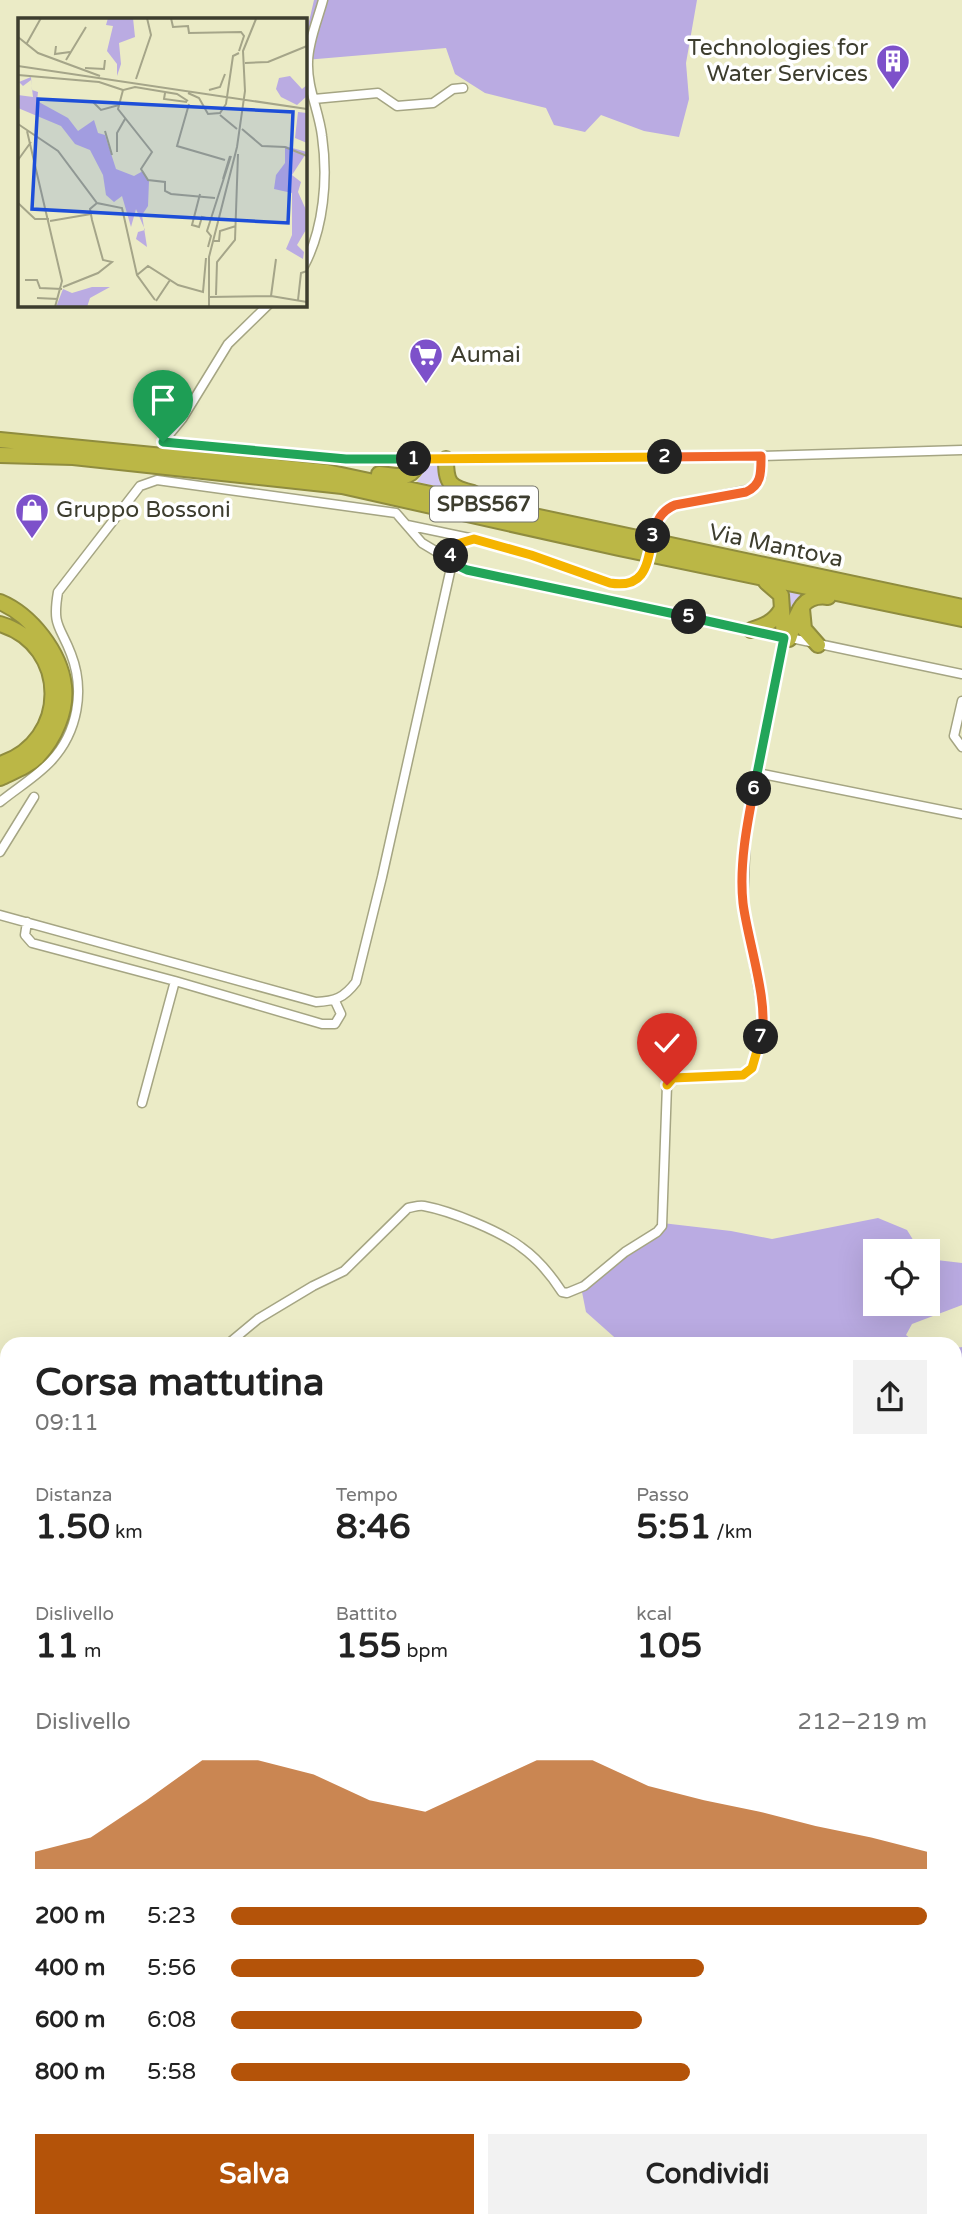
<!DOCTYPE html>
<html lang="it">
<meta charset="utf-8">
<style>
:root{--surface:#fff;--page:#f2f2f2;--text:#222;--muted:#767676;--accent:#b45309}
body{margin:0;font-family:"Varela Round",sans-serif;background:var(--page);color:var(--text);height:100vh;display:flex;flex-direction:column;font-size:26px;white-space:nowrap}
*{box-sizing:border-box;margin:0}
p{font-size:23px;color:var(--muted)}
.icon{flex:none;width:38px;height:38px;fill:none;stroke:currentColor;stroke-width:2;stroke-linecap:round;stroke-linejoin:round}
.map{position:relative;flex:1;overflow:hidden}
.side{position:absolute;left:0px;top:1337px;width:962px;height:891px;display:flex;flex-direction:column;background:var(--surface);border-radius:21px 21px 0 0;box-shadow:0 7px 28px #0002}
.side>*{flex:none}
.tools{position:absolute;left:863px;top:1239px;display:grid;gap:14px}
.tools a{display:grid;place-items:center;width:77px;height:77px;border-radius:0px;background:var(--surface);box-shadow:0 7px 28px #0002;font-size:35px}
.pin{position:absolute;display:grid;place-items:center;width:60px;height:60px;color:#fff;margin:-72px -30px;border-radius:50% 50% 50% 0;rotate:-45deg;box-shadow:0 0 7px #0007}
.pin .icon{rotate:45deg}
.km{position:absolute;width:35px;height:35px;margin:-18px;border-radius:50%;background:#222;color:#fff;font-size:19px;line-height:35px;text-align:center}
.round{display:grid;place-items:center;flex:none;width:74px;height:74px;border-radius:0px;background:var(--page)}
.headline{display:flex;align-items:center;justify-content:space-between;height:119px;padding:0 35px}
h1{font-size:38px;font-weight:700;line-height:52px}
.metrics{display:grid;grid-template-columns:repeat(3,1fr);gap:10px;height:119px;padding:7px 35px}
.metrics div{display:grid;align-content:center}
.metrics b{font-size:35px;font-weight:700}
.metrics small{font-size:19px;font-weight:400}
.metrics p{font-size:19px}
.chart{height:196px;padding:14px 35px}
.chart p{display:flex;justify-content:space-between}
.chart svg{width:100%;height:126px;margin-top:7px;fill:var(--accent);opacity:.7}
.button{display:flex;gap:14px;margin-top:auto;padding:14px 35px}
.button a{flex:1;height:80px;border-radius:0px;background:var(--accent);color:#fff;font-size:28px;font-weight:700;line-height:80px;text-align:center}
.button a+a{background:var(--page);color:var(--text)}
ul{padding:0 35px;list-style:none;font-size:23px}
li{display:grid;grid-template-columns:112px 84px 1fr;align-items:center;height:52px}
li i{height:18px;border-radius:9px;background:var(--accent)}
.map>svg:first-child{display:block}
.green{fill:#d3c9f2}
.forest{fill:#baabe2}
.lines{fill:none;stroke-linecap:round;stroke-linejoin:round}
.street-casing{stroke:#a5a583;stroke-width:11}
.secondary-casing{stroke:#a5a583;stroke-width:14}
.highway-casing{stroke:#8f8c3e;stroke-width:18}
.street{stroke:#fff;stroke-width:8}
.secondary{stroke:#fff;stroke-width:10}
.highway{stroke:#bbb746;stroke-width:14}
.street-bridge-casing{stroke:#a5a583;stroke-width:11;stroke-linecap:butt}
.street-bridge{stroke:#fff;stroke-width:8}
.split-1-casing{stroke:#fff;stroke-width:14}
.split-2-casing{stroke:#fff;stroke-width:14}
.split-3-casing{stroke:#fff;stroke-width:14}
.split-4-casing{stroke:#fff;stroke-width:14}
.split-5-casing{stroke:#fff;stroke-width:14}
.split-6-casing{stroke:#fff;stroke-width:14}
.split-7-casing{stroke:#fff;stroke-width:14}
.split-8-casing{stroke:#fff;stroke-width:14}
.split-1{stroke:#22a559;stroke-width:9}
.split-2{stroke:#f5b400;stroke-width:9}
.split-3{stroke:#f0652b;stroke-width:9}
.split-4{stroke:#f5b400;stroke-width:9}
.split-5{stroke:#22a559;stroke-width:9}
.split-6{stroke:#22a559;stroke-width:9}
.split-7{stroke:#f0652b;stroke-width:9}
.split-8{stroke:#f5b400;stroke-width:9}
.labels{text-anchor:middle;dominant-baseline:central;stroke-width:7;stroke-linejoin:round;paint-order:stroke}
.shield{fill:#fff;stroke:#77776d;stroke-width:2}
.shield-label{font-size:21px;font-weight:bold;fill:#3d3d2e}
.poi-label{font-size:23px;fill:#3d3d2e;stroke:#fff;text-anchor:start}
.street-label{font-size:23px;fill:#3d3d2e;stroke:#fff}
.inset-road{fill:none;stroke:#a5a589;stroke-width:2}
.view{fill:#1d4ed8;fill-opacity:0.15;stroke:#1d4ed8;stroke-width:3.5}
.inset-edge{fill:none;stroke:#3d3d2e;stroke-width:3.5}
</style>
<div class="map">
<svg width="962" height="2227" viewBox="0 0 962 2227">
<rect width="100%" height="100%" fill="#ebebc6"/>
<path class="green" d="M430,462l8,2 6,24 -27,-6z
M782,587l30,6 -23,34 -1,-29z"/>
<path class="forest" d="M314,0h383l-11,63 3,36 -10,38 -35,-6 -43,-16 -16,17 -31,-7 -8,-17 -61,-15 -30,-19 -9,-26 -141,12v-21z
M878,1218l29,12 13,21h-45v53h53v-45l34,4v42l-50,19 -6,11 11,9h-295l-36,-32 -6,-30 82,-59 69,8 41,8z
M962,1347v60l-6,4v-63z
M17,2221h124l-2,6h-119z"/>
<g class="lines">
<g class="street-casing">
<path id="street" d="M314,99l64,-6 19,13 36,-3 20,-14 10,-1
M304,266c20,-38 24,-88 18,-130 -3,-25 -15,-48 -14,-74 0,-20 10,-43 15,-62
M163,442l183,17 415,-3 201,-6
M163,442l19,-23 46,-75 41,-40
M407,525l67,14 57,16 79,28c18,3 25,-1 36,-16
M655,526l11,-17 9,-4 77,-16 9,-12v-21
M962,701l-8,35 8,11
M758,773l204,41
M0,802c17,-14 36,-25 51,-41 27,-29 34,-71 20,-107 -11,-29 -19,-27 -13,-62l82,-106 17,-6 239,33 26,30 45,27 495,104
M0,852l34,-55
M0,915l316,87c19,-1 28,-4 40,-20l26,-105 70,-314c-4,-16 8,-22 22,-24
M27,922l-2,13 7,8 143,38 147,43h13l6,-10 -6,-13
M142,1103l33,-122
M228,1344l30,-25 55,-33 31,-15 64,-63c6,-1 11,-3 16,-2 27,5 76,25 97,41 17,12 30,28 41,45l5,1 17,-7 41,-34 32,-20 5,-6 5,-141 5,-7 71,-3c14,-7 20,-46 20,-62l-20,-112 3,-68 38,-195
M0,1515l7,2
M956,1715l6,-2
M0,1756l7,-3
M956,2090l6,-1
M469,2227l18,-6"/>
</g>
<g class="secondary-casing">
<path id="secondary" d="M956,1426l6,-3
M319,2227l3,-6"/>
</g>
<g class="highway-casing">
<path id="highway" d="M0,440l327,32 635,135
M0,455l73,2 269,29 277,62 343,71
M446,459c0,24 3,28 27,34
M379,474c23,2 32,8 41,-15
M766,582l15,13 3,43
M0,602c31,13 60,50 64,84 3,25 -10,53 -26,70 -9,10 -26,16 -38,22
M802,609l2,20 14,16
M0,624c70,21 70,118 0,140
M751,630c13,-4 23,-8 30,-20
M789,639c7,-22 11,-46 39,-42"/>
</g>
<use href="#street" class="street"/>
<use href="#secondary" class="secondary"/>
<use href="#highway" class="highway"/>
<g class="street-bridge-casing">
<path id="street-bridge" d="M646,567l9,-41"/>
</g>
<use href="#street-bridge" class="street-bridge"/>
</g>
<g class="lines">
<g class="split-1-casing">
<path id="split-1" d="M163,442l183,17h68"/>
</g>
<g class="split-2-casing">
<path id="split-2" d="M414,459l251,-2"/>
</g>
<g class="split-3-casing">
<path id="split-3" d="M653,536c3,-15 8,-25 22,-31l71,-13c16,-7 15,-20 15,-36l-96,1"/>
</g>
<g class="split-4-casing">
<path id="split-4" d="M451,556l6,-12 17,-5 57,16 79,28c36,6 37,-19 43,-47"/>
</g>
<g class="split-5-casing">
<path id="split-5" d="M451,556l1,7 15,7 222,47"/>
</g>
<g class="split-6-casing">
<path id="split-6" d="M689,617l95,21 -30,151"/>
</g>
<g class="split-7-casing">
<path id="split-7" d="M754,789c-7,35 -15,77 -11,114 4,35 27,102 18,134"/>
</g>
<g class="split-8-casing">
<path id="split-8" d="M667,1085l6,-7 70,-3 9,-7 9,-31"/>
</g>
<use href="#split-1" class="split-1"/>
<use href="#split-2" class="split-2"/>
<use href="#split-3" class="split-3"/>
<use href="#split-4" class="split-4"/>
<use href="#split-5" class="split-5"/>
<use href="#split-6" class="split-6"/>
<use href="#split-7" class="split-7"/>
<use href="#split-8" class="split-8"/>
</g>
<defs>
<g id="building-pin" transform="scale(1.75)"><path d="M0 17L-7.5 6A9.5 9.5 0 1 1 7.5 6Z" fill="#7d51ca" stroke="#fff"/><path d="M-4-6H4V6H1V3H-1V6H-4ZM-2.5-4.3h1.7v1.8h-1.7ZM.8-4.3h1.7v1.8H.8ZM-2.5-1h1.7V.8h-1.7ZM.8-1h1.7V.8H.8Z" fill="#fff"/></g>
<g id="supermarket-pin" transform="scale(1.75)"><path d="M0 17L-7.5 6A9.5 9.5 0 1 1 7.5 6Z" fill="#7d51ca" stroke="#fff"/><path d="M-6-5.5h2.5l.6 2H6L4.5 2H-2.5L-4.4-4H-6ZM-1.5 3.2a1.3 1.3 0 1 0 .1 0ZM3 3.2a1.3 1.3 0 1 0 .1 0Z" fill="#fff"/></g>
<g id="shop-pin" transform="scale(1.75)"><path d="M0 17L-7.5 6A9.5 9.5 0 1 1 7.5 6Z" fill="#7d51ca" stroke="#fff"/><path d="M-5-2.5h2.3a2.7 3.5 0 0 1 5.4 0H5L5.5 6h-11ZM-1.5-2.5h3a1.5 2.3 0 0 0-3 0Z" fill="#fff"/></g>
</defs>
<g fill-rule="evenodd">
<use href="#building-pin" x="893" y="61"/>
<use href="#supermarket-pin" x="426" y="355"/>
<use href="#shop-pin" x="32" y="510"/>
</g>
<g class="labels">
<rect class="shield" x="430" y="486.5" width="108" height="35" rx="5"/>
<g class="shield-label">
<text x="484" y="504">SPBS567</text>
</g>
<g class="poi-label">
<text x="868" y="48" text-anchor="end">Technologies for<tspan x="868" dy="26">Water Services</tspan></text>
<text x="450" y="355">Aumai</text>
<text x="56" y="510">Gruppo Bossoni</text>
</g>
<g class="street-label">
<text transform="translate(776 546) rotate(12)">Via Mantova</text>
</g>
</g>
<g transform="translate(18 18)">
<rect width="289" height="289" fill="#ebebc6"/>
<path d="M90,0h25l2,19 -16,6 2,21 -4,12v-12l-10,-13 6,-25 -7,-1zM272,58l12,13 5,-4v11l-10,9 -16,-8 -5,-8 3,-11zM13,59l1,13 6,2 -1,9 31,17 10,13 16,-11 4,13 7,2 11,34 18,7 9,-5 6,10 -1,25 -6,9 5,32 -11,-8 2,-7 7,-2 -9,-21 -5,18 -9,-31 -8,6 -8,-7 -3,-20 -13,-25 -15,-6 -14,-18 -43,-18v-13l15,2 -2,-17 -8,6 -4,-4zM280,94l9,1v30l-12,-5zM267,128l22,6 -15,23 9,7 -3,10 9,20v16l-10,17 7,7 -1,7 -17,-10 6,-14v-42l-18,-4 2,-14 9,-12zM74,269h18l-20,11 -3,9h-31l7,-18 9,4z" fill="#baabe2"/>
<path class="inset-road" d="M153,0l2,9 15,-1 1,7 52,-1 3,4 -5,15M0,19l20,16 62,23M9,25l14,-25M38,28l-1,8 15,-2M48,42l20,-33M227,45l23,-1 39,-16M0,48l289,43M67,50l19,1 1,-9M0,57l81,7 24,8M118,61l15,-44 -4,-17M191,72l11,-3 5,-13M147,75l-1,6 23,3M170,75l11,5 9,16 12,-1 6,-9 7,-48 6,-3M74,83l9,9 18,-5M170,83l-11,-7 -42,-7 -12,3 -5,19 34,43 -11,17 7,11 17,2v9l6,3 44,4M171,86l-12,42 48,14M202,97l17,14M0,106l40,27 39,52 25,5 15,67 18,25M224,111l20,17 23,1 22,9M9,113l35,150 -7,26M87,113l7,24M99,134v-19l8,-14M0,142l13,-18M205,161l7,-23M182,176l-8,31 7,2 3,-10 8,2M0,185l17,16h14M32,203l41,-7M196,223h5l1,-10 16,-5M190,229l3,-11 -4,-5 24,-75M119,257l11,-9 30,19 25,7 3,-34M7,262h12l3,8 22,1M45,269l35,-14 14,-11 -9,-2 -11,-40 -2,-11 7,-6M198,277l1,-33 18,-22 3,-86M253,278l5,-37M191,279l62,-1 36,6M19,280l21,1M280,282l3,-27 6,-2M138,283l14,-21M191,289v-50l28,-110 8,-56 -2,-40 13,-32"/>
<path class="view" d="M20,81l255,13 -5,111 -256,-14z"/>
<rect width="289" height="289" class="inset-edge"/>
</g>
</svg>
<div class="tools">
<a><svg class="icon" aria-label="locate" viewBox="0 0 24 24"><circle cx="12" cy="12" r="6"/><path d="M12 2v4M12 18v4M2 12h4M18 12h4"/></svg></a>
</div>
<div class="pin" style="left:163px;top:442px;background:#1e9e55"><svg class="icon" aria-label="arrive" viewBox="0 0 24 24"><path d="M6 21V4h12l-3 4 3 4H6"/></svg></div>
<div class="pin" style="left:667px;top:1085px;background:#d93025"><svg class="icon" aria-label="check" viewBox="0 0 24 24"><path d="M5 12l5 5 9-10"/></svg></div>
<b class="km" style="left:414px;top:459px">1</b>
<b class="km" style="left:665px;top:457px">2</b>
<b class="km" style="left:653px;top:536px">3</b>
<b class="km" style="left:451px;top:556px">4</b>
<b class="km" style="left:689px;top:617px">5</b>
<b class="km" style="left:754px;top:789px">6</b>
<b class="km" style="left:761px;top:1037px">7</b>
<section class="side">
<div class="headline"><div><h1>Corsa mattutina</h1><p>09:11</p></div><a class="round"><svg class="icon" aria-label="share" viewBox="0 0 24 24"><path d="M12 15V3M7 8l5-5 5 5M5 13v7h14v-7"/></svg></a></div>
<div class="metrics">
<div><p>Distanza</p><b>1.50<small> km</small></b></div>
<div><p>Tempo</p><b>8:46</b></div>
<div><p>Passo</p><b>5:51<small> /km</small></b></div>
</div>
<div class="metrics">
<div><p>Dislivello</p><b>11<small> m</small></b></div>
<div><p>Battito</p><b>155<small> bpm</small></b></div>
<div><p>kcal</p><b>105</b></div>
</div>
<div class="chart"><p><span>Dislivello</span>212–219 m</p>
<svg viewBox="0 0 160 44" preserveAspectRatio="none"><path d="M0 44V38L10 33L20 20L30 6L40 6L50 11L60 20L70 24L80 15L90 6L100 6L110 15L120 20L130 24L140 29L150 33L160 38V44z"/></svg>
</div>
<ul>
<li><b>200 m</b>5:23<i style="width:100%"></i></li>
<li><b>400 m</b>5:56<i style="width:68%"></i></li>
<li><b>600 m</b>6:08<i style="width:59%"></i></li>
<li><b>800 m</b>5:58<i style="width:66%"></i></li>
</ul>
<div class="button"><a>Salva</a><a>Condividi</a></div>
</section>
</div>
